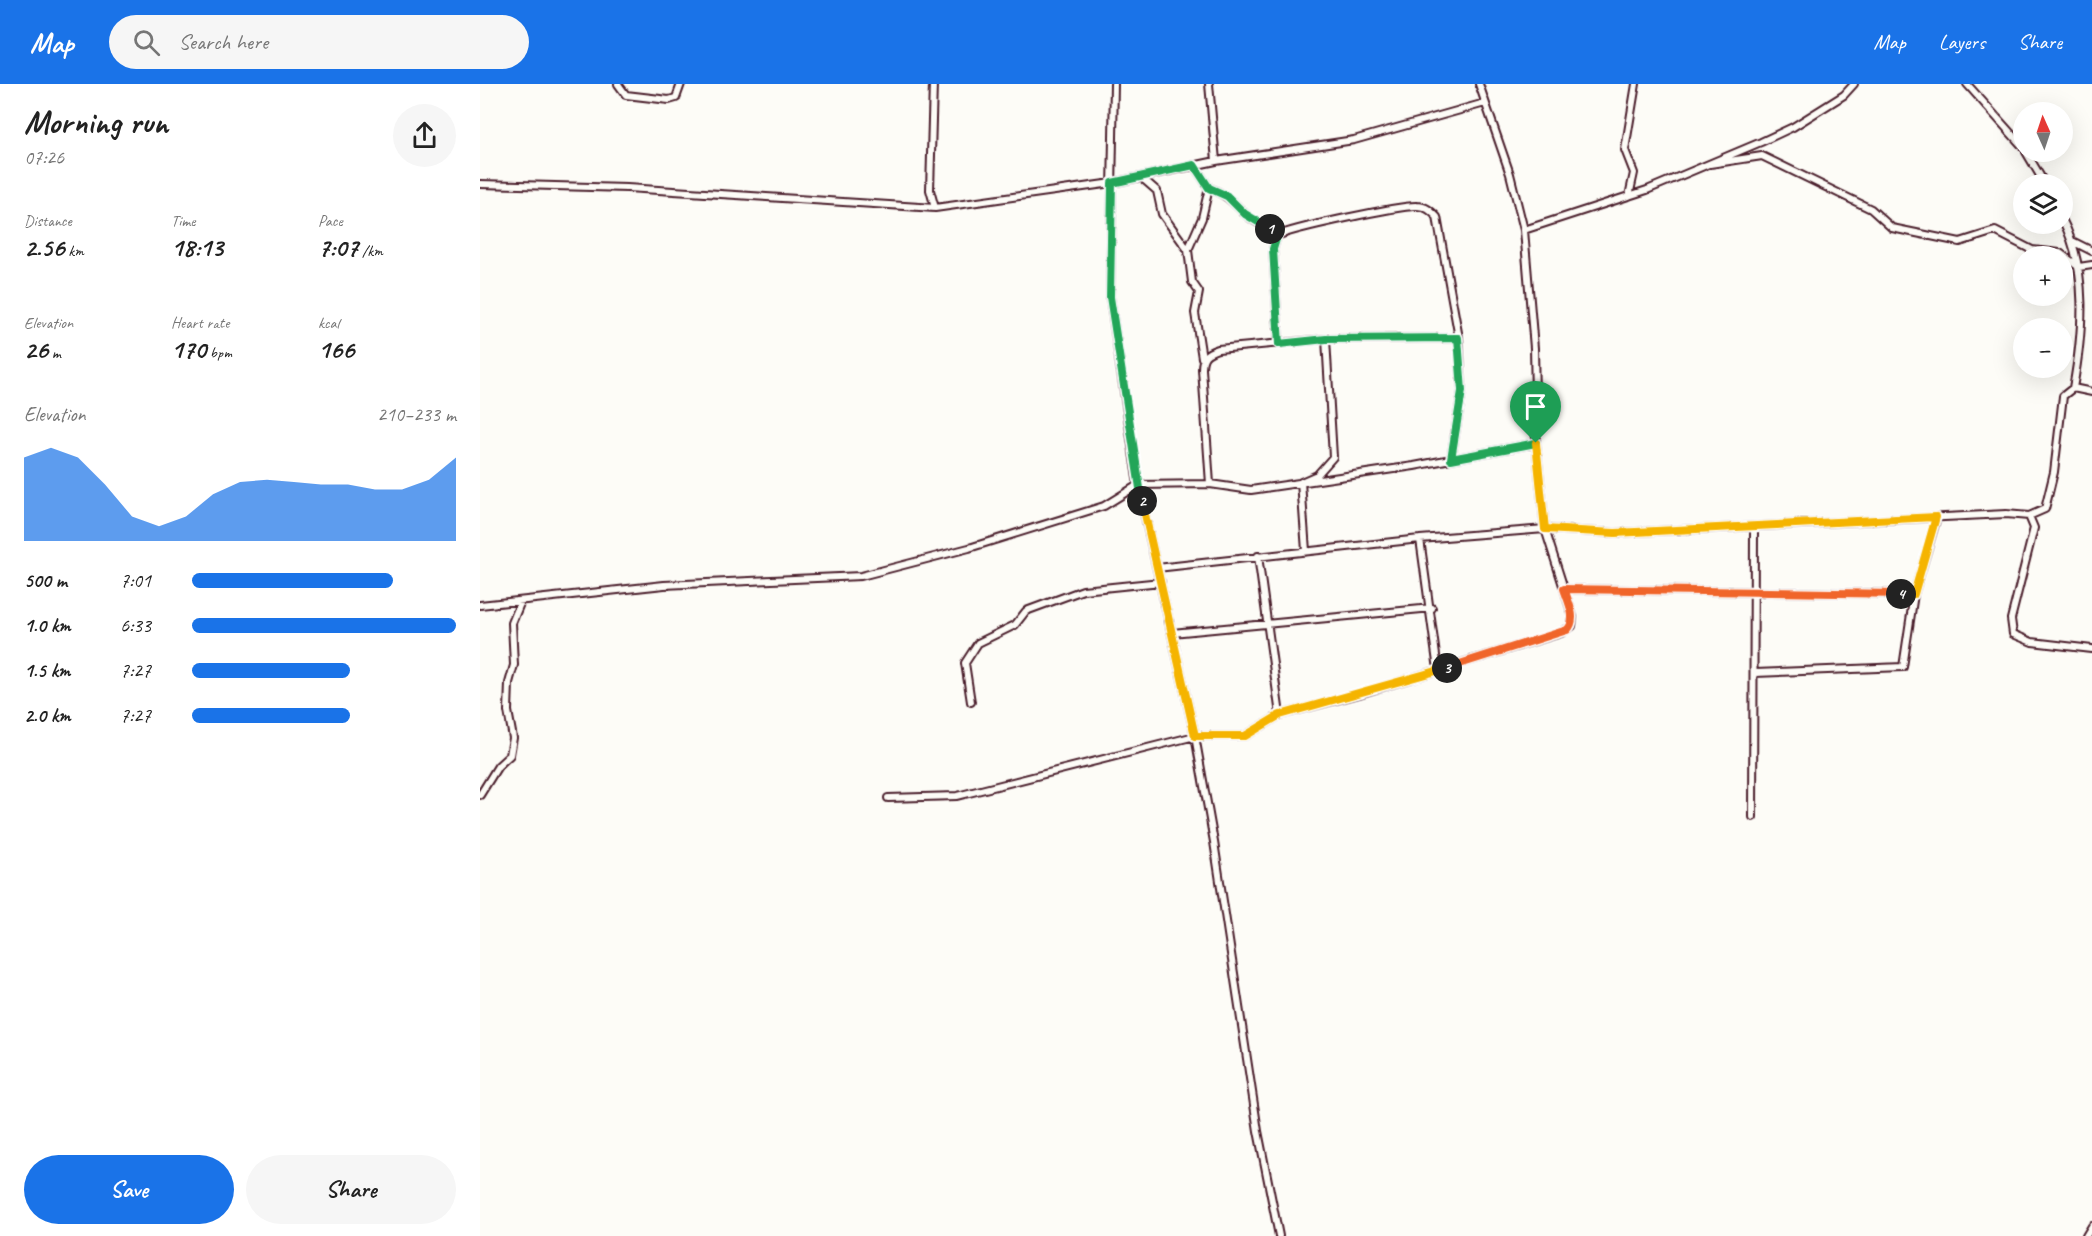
<!DOCTYPE html>
<meta charset="utf-8">
<style>
:root{--surface:#fff;--page:#f6f6f6;--text:#222;--muted:#767676;--accent:#1a73e8}
body{margin:0;font-family:Caveat,sans-serif;background:var(--page);color:var(--text);height:100vh;display:flex;flex-direction:column;font-size:22px;white-space:nowrap}
*{box-sizing:border-box;margin:0}
p{font-size:20px;color:var(--muted)}
.icon{flex:none;width:33px;height:33px;fill:none;stroke:currentColor;stroke-width:2;stroke-linecap:round;stroke-linejoin:round}
.map{position:relative;flex:1;overflow:hidden}
.side{display:flex;flex-direction:column;background:var(--surface);width:480px}
.side>*{flex:none}
.needle{width:39px;rotate:357deg}
.buttons{position:absolute;left:1533px;top:18px;display:grid;gap:12px}
.buttons a{display:grid;place-items:center;width:60px;height:60px;border-radius:50%;background:var(--surface);box-shadow:0 6px 24px #0002;font-size:30px}
.pin{position:absolute;display:grid;place-items:center;width:51px;height:51px;color:#fff;margin:-62px -26px;border-radius:50% 50% 50% 0;rotate:-45deg;box-shadow:0 0 6px #0007}
.pin .icon{rotate:45deg}
.km{position:absolute;width:30px;height:30px;margin:-15px;border-radius:50%;background:#222;color:#fff;font-size:16px;line-height:30px;text-align:center}
.round{display:grid;place-items:center;flex:none;width:63px;height:63px;border-radius:32px;background:var(--page)}
.summary{display:flex;align-items:center;justify-content:space-between;height:102px;padding:0 24px}
h1{font-size:33px;font-weight:700;line-height:45px}
.figures{display:grid;grid-template-columns:repeat(3,1fr);gap:9px;height:102px;padding:6px 24px}
.figures div{display:grid;align-content:center}
.figures b{font-size:26px;font-weight:700}
.figures small{font-size:16px;font-weight:400}
.figures p{font-size:16px}
.chart{height:168px;padding:12px 24px}
.chart p{display:flex;justify-content:space-between}
.chart svg{width:100%;height:108px;margin-top:6px;fill:var(--accent);opacity:.7}
.action{display:flex;gap:12px;margin-top:auto;padding:12px 24px}
.action a{flex:1;height:69px;border-radius:36px;background:var(--accent);color:#fff;font-size:24px;font-weight:700;line-height:69px;text-align:center}
.action a+a{background:var(--page);color:var(--text)}
ul{padding:0 24px;list-style:none;font-size:20px}
li{display:grid;grid-template-columns:96px 72px 1fr;align-items:center;height:45px}
li i{height:15px;border-radius:8px;background:var(--accent)}
header{display:flex;align-items:center;gap:36px;box-sizing:border-box;height:84px;padding:0 30px;background:var(--accent);color:#fff}
header strong{font-size:28px}
nav{display:flex;gap:33px;margin-inline-start:auto;font-size:21px}
.search{width:420px;height:54px;background:var(--page);display:flex;align-items:center;gap:15px;box-sizing:border-box;padding:0 21px;border-radius:33px;color:var(--muted);font-size:22px}
main{display:flex;flex:1;min-height:0}
.map>svg:first-child{display:block}
.lines{fill:none;stroke-linecap:round;stroke-linejoin:round}
.minor-casing{stroke:#4a1f2b;stroke-width:10}
.minor{stroke:#fdfcf7;stroke-width:6}
.split-1-casing{stroke:#fff;stroke-width:12}
.split-2-casing{stroke:#fff;stroke-width:12}
.split-3-casing{stroke:#fff;stroke-width:12}
.split-4-casing{stroke:#fff;stroke-width:12}
.split-5-casing{stroke:#fff;stroke-width:12}
.split-1{stroke:#22a559;stroke-width:8}
.split-2{stroke:#22a559;stroke-width:8}
.split-3{stroke:#f5b400;stroke-width:8}
.split-4{stroke:#f0652b;stroke-width:8}
.split-5{stroke:#f5b400;stroke-width:8}
</style>
<header>
<strong>Map</strong>
<div class="search"><svg class="icon" aria-label="search" viewBox="0 0 24 24"><circle cx="10" cy="10" r="6"/><path d="M15 15l6 6"/></svg>Search here</div>
<nav><a>Map</a><a>Layers</a><a>Share</a></nav>
</header>
<main>
<section class="side">
<div class="summary"><div><h1>Morning run</h1><p>07:26</p></div><a class="round"><svg class="icon" aria-label="share" viewBox="0 0 24 24"><path d="M12 15V3M7 8l5-5 5 5M5 13v7h14v-7"/></svg></a></div>
<div class="figures">
<div><p>Distance</p><b>2.56<small> km</small></b></div>
<div><p>Time</p><b>18:13</b></div>
<div><p>Pace</p><b>7:07<small> /km</small></b></div>
</div>
<div class="figures">
<div><p>Elevation</p><b>26<small> m</small></b></div>
<div><p>Heart rate</p><b>170<small> bpm</small></b></div>
<div><p>kcal</p><b>166</b></div>
</div>
<div class="chart"><p><span>Elevation</span>210–233 m</p>
<svg viewBox="0 0 160 44" preserveAspectRatio="none"><path d="M0 44V10L10 6L20 10L30 21L40 34L50 38L60 34L70 25L80 20L90 19L100 20L110 21L120 21L130 23L140 23L150 19L160 10V44z"/></svg>
</div>
<ul>
<li><b>500 m</b>7:01<i style="width:76%"></i></li>
<li><b>1.0 km</b>6:33<i style="width:100%"></i></li>
<li><b>1.5 km</b>7:27<i style="width:60%"></i></li>
<li><b>2.0 km</b>7:27<i style="width:60%"></i></li>
</ul>
<div class="action"><a>Save</a><a>Share</a></div>
</section>
<div class="map">
<svg width="1612" height="1152" viewBox="0 0 1612 1152">
<rect width="100%" height="100%" fill="#fdfcf7"/>
<filter id="ink" filterUnits="userSpaceOnUse"><feTurbulence type="fractalNoise" baseFrequency=".0167" numOctaves="2"/><feDisplacementMap in="SourceGraphic" scale="12" xChannelSelector="R" yChannelSelector="G"/><feConvolveMatrix kernelMatrix="1 2 1 2 8 2 1 2 1" color-interpolation-filters="sRGB"/></filter>
<g filter="url(#ink)">
<g class="lines">
<g class="minor-casing">
<path id="minor" d="M138,0l8,11 43,5 7,-2 5,-14
M453,0l-3,106 5,18
M634,0l-4,213 28,188 57,251 19,106 44,289 21,105
M729,0l7,77
M1487,0l57,64
M1546,68l19,32
M1230,80l52,-8 109,53 21,19 68,14 35,-11 37,19 28,3 19,14 13,-2
M661,93l16,14 5,23 26,36 4,32 7,10 -4,21 7,45
M0,100l147,4 308,20 177,-25 104,-22 138,-21 131,-37
M729,104c18,7 22,12 35,25 10,9 23,13 33,23
M1149,112l5,-23 -9,-23 11,-66
M1044,146l123,-40 114,-48 32,-15 51,-32 10,-11
M1594,158l18,9
M708,166l14,-32 7,-30 -15,-23
M799,260l-6,-95 4,-13c13,-7 124,-31 140,-30 9,0 14,5 20,11l22,121 3,53 -11,68
M1593,304l19,4
M730,400l-8,-115c0,-13 4,-16 16,-20l108,-10 133,-1
M1549,432l5,12 -23,91 2,15 19,8 60,7
M940,455l18,131
M826,467l-5,-69 16,-7 16,-18 -7,-118
M778,472l22,159
M677,484l263,-29 125,-10 70,4 391,-19 23,2 16,-7 9,-37 9,-76 10,-8c10,-55 16,-118 -11,-169
M1084,505l350,5
M0,521l184,-20 197,-9 108,-28 135,-42 34,-21 72,-1 41,6 163,-24 122,-23
M692,549l260,-25
M1275,589l148,-6 11,-73 23,-77
M491,618l-6,-39 13,-20 37,-18 11,-14 57,-21 78,-8
M0,711l18,-29 12,-11 3,-17 -5,-27 1,-28 5,-18 -2,-42 9,-22
M408,714l69,-2 238,-60h50l35,-21 79,-21 202,-61 11,-7 1,-9 -28,-88 -9,-86 -2,-95 -10,-118 -14,-56 -31,-90
M1273,733l1,-290
M1606,1152l6,-10"/>
</g>
<use href="#minor" class="minor"/>
</g>
</g>
<g class="lines" filter="url(#ink)">
<g class="split-1-casing">
<path id="split-1" d="M790,145l7,7 -4,13 6,95 47,-5 132,-1 4,53 -11,68 85,-16"/>
</g>
<g class="split-2-casing">
<path id="split-2" d="M662,417l-32,-204 2,-114 82,-18 15,23 18,8 18,18 25,15"/>
</g>
<g class="split-3-casing">
<path id="split-3" d="M662,417l53,235h50l35,-21 167,-47"/>
</g>
<g class="split-4-casing">
<path id="split-4" d="M967,584l120,-38c11,-10 1,-29 -3,-41l337,5"/>
</g>
<g class="split-5-casing">
<path id="split-5" d="M1056,359l9,86 70,4 321,-16 -22,77h-13"/>
</g>
<use href="#split-1" class="split-1"/>
<use href="#split-2" class="split-2"/>
<use href="#split-3" class="split-3"/>
<use href="#split-4" class="split-4"/>
<use href="#split-5" class="split-5"/>
</g>
</svg>
<div class="buttons">
<a><svg class="needle" viewBox="-14 -14 28 28"><path d="M0-13l5 13h-10z" fill="#e53935"/><path d="M0 13l5-13h-10z" fill="#767676"/></svg></a>
<a><svg class="icon" aria-label="layers" viewBox="0 0 24 24"><path d="M12 4l9 5-9 5-9-5zM3 14l9 5 9-5"/></svg></a>
<a>+</a>
<a>−</a>
</div>
<div class="pin" style="left:1056px;top:359px;background:#1e9e55"><svg class="icon" aria-label="arrive" viewBox="0 0 24 24"><path d="M6 21V4h12l-3 4 3 4H6"/></svg></div>
<b class="km" style="left:790px;top:145px">1</b>
<b class="km" style="left:662px;top:417px">2</b>
<b class="km" style="left:967px;top:584px">3</b>
<b class="km" style="left:1421px;top:510px">4</b>
</div>
</main>
